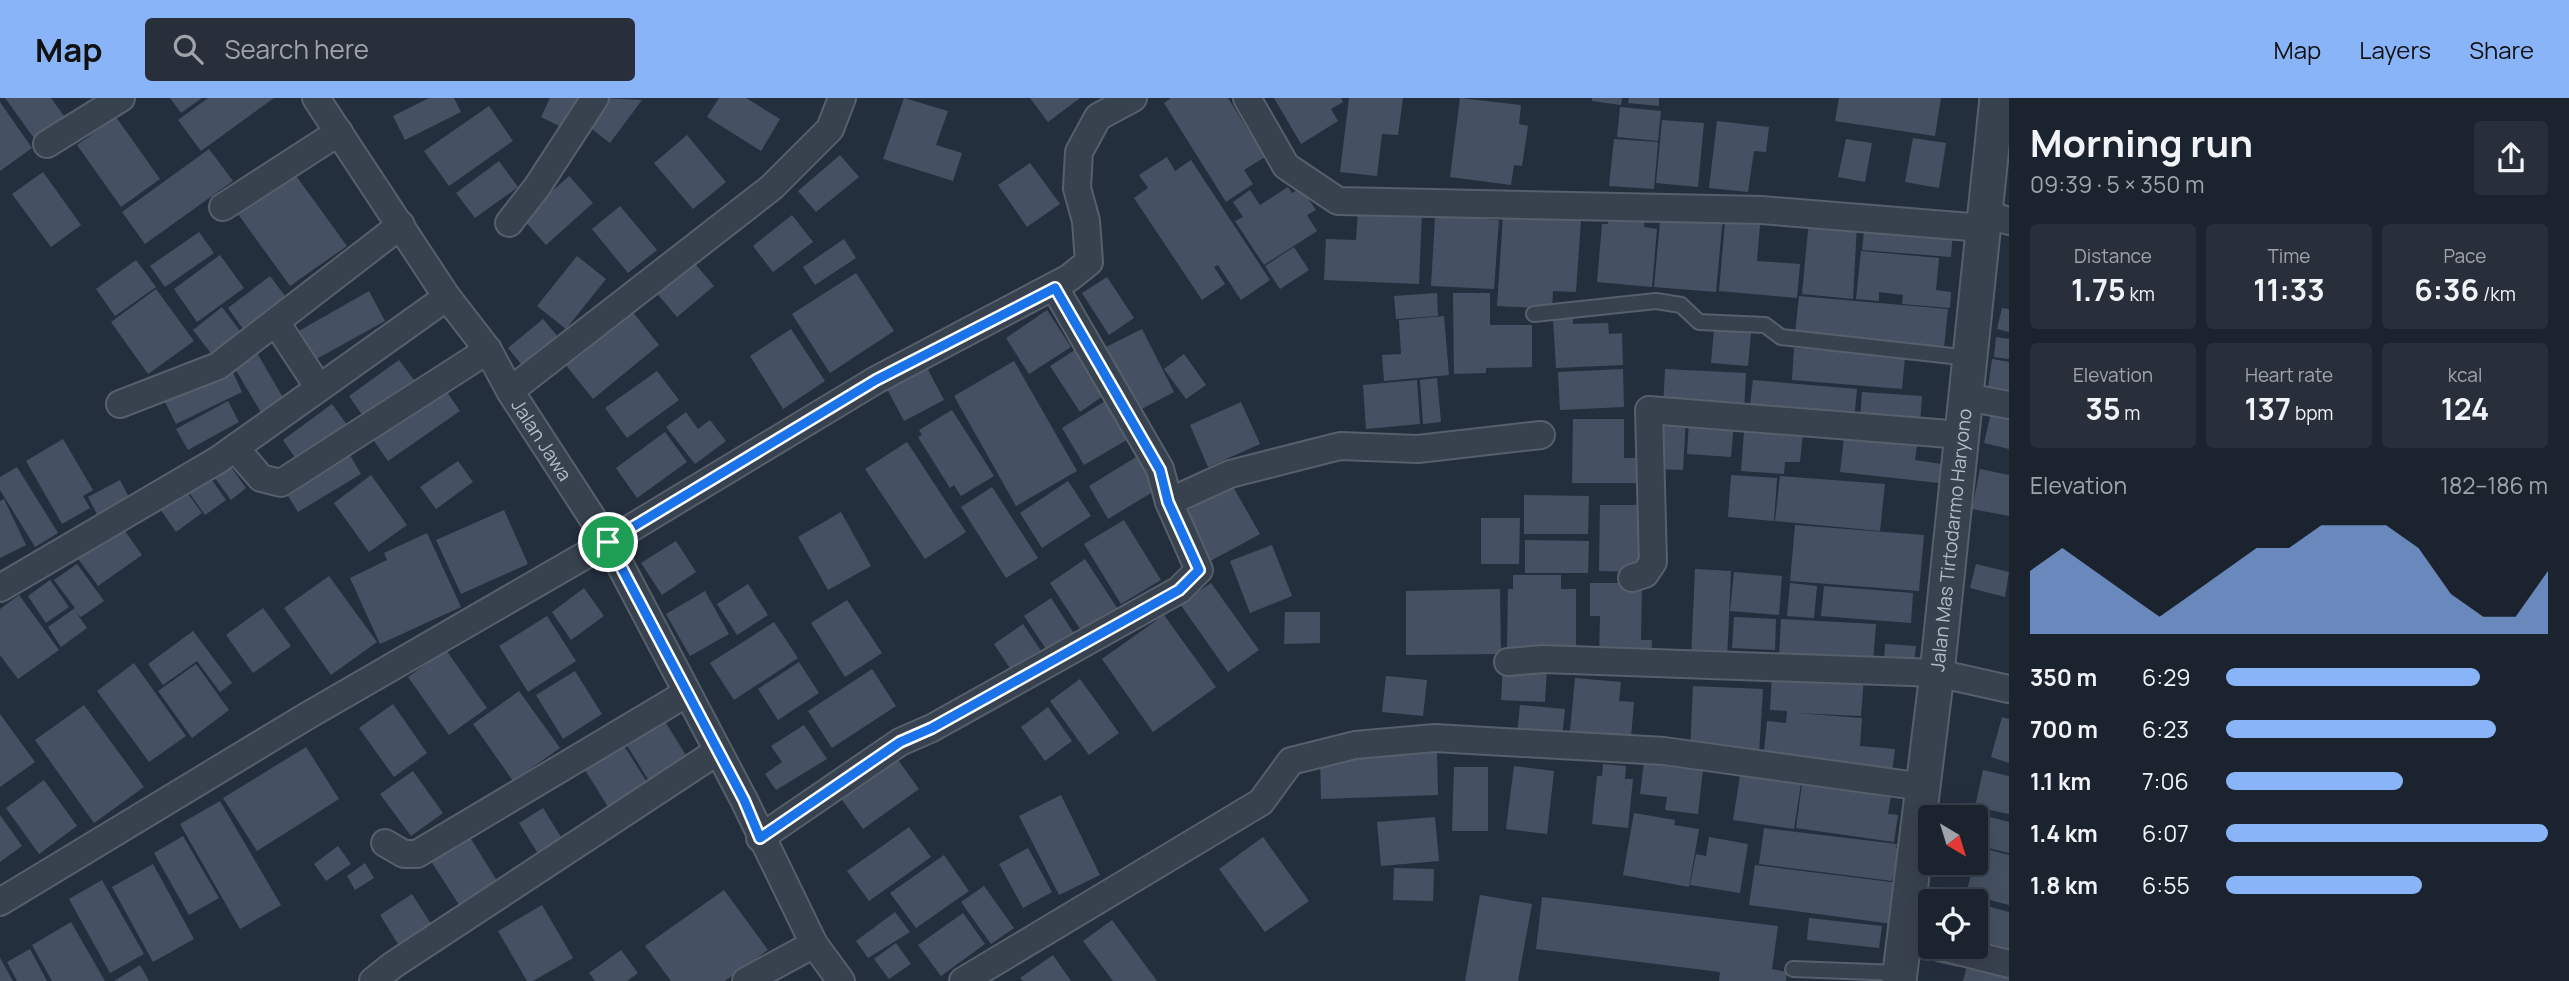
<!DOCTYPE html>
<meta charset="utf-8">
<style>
:root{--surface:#1b232e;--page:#282f3a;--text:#f1f3f6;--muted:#a0a4aa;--line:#39404a;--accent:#8ab4f8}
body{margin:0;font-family:Manrope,sans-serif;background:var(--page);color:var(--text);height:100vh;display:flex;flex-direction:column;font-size:26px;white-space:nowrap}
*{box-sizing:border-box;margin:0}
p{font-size:23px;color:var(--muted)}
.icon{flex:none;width:38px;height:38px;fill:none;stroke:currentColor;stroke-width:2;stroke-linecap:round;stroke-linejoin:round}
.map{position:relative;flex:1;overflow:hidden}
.details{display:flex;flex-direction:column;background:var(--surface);width:560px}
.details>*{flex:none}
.needle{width:46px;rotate:142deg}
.controls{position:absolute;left:1918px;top:707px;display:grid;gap:14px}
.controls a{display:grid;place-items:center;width:70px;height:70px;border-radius:7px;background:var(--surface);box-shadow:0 7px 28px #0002,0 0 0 2px var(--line);font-size:35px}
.pin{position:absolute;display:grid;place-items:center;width:60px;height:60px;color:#fff;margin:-30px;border:4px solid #fff;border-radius:50%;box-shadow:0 2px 7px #0007}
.round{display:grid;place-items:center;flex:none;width:74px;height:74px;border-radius:7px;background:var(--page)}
.head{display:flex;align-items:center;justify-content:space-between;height:119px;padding:0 21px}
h1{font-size:38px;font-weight:700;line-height:52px}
.stats{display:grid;grid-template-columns:repeat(3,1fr);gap:10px;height:119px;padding:7px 21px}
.stats div{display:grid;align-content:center;border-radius:7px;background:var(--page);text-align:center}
.stats b{font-size:30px;font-weight:700}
.stats small{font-size:19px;font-weight:400}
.stats p{font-size:19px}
.chart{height:196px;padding:14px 21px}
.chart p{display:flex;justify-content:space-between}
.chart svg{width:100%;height:126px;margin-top:7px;fill:var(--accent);opacity:.7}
ul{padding:0 21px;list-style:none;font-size:23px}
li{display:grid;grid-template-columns:112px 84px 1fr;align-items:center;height:52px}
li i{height:18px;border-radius:9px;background:var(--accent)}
header{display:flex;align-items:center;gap:42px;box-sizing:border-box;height:98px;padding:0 35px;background:var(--accent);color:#111}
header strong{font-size:33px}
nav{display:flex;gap:38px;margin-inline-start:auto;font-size:24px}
.search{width:490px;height:63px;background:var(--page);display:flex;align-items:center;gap:18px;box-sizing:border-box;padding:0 24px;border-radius:7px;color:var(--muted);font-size:26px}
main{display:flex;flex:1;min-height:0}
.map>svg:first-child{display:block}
.building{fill:#455162}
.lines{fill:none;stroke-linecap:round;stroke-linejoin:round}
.service-casing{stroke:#565f6c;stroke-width:18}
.minor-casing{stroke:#565f6c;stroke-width:30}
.tertiary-casing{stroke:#565f6c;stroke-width:37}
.service{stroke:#38414e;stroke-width:14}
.minor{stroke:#38414e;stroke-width:26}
.tertiary{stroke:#38414e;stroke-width:33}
.route-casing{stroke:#fff;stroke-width:14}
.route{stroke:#1a73e8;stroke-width:9}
.labels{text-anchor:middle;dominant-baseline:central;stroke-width:5;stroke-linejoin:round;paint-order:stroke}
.street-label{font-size:19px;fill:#b4bcc9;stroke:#1d2633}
</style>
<header>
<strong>Map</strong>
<div class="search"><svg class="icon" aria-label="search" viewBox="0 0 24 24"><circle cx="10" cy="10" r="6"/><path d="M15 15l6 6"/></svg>Search here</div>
<nav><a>Map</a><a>Layers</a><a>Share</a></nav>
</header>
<main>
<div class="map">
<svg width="2009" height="883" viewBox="0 0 2009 883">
<rect width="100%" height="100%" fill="#242f3e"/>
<path class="building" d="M5,0h46l18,25 -30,22z
M170,0h32l-21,15z
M208,0h66l-73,53 -23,-31z
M429,0h25l7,14 -56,28 -12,-24z
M550,0h36l-17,33 -28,-14z
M603,0l39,2 -32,43 -26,-20z
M719,0h27l34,21 -19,32 -54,-34z
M904,0l44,13 -12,34 26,8 -9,28 -70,-22z
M1030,0h50l-32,24z
M1171,0h57l37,59 -21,13 9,14 -27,18 -62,-99z
M1274,0h67l2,4 -12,7 7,12 -37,23z
M1349,0h54l-5,37 -16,-1 -5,42 -37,-4z
M1460,0l61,7 -2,19 9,2 -6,40 -8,-1 -3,20 -61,-8z
M1592,0h30l-1,7 -29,-4z
M1629,0h30v8l-31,-3z
M1839,0h102l-6,38 -100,-15z
M0,4l32,46 -32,23z
M489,8l24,35 -64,45 -25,-35z
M1620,9l41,4 -3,30 -41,-4z
M116,19l44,62 -39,28 -44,-62z
M1662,22l42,3 -6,64 -42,-4z
M1717,23l52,6 -3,25 -12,-1 -6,41 -39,-4z
M687,37l39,47 -33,27 -39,-46z
M1913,40l33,5 -7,45 -34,-6z
M1614,41l44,3 -4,47 -45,-3z
M1846,41l26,4 -7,39 -27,-5z
M209,51l24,32 -88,63 -23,-32z
M840,57l19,22 -43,35 -18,-21z
M1167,59l8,14 16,-11 79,120 -29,20 -23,-35 -4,2 11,17 -23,16 -68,-102 14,-10 -9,-13z
M499,63l19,26 -43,31 -19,-25z
M1030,65l30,41 -33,23 -29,-42z
M43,74l38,53 -30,22 -39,-53z
M294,75l53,73 -57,40 -52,-72z
M569,78l24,27 -47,42 -24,-27z
M1288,89l4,6 9,-5 15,22 -9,5 10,16 -53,34 -29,-44 8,-4 -10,-15 17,-12 10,15z
M1451,107l33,1 -1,13 16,1 -5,69 -63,-3 4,-69 16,1z
M620,108l37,44 -29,23 -36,-44z
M1358,112l64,3 -3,71 -95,-4 2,-41 30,1z
M1661,113l62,5 -7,76 -62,-5z
M1610,114l35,3 -1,12 13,2 -5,58 -55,-5 5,-58h6z
M792,117l21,27 -40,30 -20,-26z
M1503,118l78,4 -5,72 -23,-1 -1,18 -55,-3z
M1809,122l48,4 -4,75 -51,-5z
M1725,124l35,3 -3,36 43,3 -3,34 -78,-7z
M1865,125l88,7 -2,27 -89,-7z
M199,134l15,21 -49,34 -15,-21z
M844,141l12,19 -41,27 -12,-18z
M1294,149l15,23 -29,19 -15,-23z
M1861,153l78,7 -3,32 15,2 -1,16 -48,-4 1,-9 -24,-3v9l-23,-2z
M220,157l24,33 -47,34 -23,-33z
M577,158l29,23 -40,50 -29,-23z
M691,161l23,27 -37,31 -23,-27z
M136,162l20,27 -41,29 -19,-27z
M856,175l38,58 -64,42 -38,-59z
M270,178l21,28 -43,32 -20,-28z
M1107,179l27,41 -25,17 -27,-42z
M156,191l38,52 -46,33 -37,-52z
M369,193l16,30 -72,40 -16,-29z
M1437,195l1,23 -42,3 -2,-23z
M1453,195h37v32h42v42l-46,1v5l-32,1z
M1799,198l149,13 -4,38 -149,-13z
M222,209l24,32 -29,22 -24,-31z
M2002,210l7,1v23l-12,-3z
M1047,212l24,37 -42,27 -23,-36z
M632,213l27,34 -66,54 -28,-35z
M1444,218l5,59 -65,6 -2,-26 19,-1 -2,-34z
M1573,220v6l35,-1 1,11 13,-1 1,32 -67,3 -3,-49z
M543,221l17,20 -35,30 -17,-21z
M791,231l34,52 -42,28 -33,-53z
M1142,231l32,63 -40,21 -32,-64z
M1714,231l37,4 -3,33 -37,-3z
M1996,239l13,2v20l-15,-2z
M1081,248l29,45 -30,21 -30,-46z
M1794,250l111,9 -3,32 -110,-9z
M257,255l28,48 -23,13 -28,-47z
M1184,256l22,31 -20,14 -22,-30z
M1992,261l17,3v29l-21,-3z
M399,262l21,28 -51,37 -20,-29z
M1014,263l63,110 -61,35 -62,-110z
M229,266l13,28 -66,32 -14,-28z
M926,268l18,34 -40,21 -18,-34z
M1623,271l1,38 -64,3 -2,-38z
M1665,271l81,4 -2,40 -81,-5z
M657,273l22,29 -52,38 -22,-30z
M1437,280l4,44 -18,2 -3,-44z
M1417,282l3,44 -54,5 -3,-44z
M1753,282l104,9 -3,32 -105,-9z
M442,287l18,26 -72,50 -18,-26z
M1862,294l60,4 -2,28 -60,-4z
M1107,302l23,38 -46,27 -22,-37z
M228,303l11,21 -51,28 -12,-21z
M1241,304l19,42 -52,23 -18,-42z
M332,306l18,25 -50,36 -17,-25z
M1992,311l17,4v36l-25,-6z
M952,312l42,66 -33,20 -7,-11 -4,3 -32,-51 4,-2 -3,-5z
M686,314l12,17 12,-9 16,21 -31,23 -29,-37z
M1662,319l24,2 -3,51 -23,-1z
M1745,320l59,5 -4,39h-15l-1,12 -43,-3z
M1573,321h51v39h17v25h-69z
M1689,322l45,2 -3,35 -44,-3z
M1845,331l73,9 -3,22 26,4 -2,19 -99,-11z
M665,334l22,30 -50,36 -21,-30z
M63,341l30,51 -10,6 7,12 -28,16 -36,-63z
M907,344l59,90 -41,27 -60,-90z
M347,352l14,24 -63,38 -15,-24z
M1141,356l20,33 -53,32 -19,-33z
M458,363l15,21 -37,27 -16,-22z
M228,365l18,25 -15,12 -19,-26z
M17,369l41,66 -23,14 -35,-57v-13z
M1980,371l29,6v41l-37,-7z
M207,375l19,27 -21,15 -19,-27z
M371,377l36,50 -38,27 -35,-49z
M1731,377l46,3 -3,43 -46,-4z
M1780,378l105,8 -5,47 -105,-10z
M120,382l12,23 -32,17 -12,-23z
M1068,383l23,35 -49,32 -22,-35z
M1232,387l28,49 -55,30 -27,-48z
M183,389l19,26 -26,19 -18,-26z
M992,389l46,71 -32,20 -45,-71z
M1524,397l65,1 -1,38h-64z
M4,401l22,46 -26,13v-57z
M1600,407h39l-1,67 -39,-1z
M504,412l24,54 -67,30 -25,-54z
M841,414l30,54 -43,24 -30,-53z
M1481,420h39l-1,46h-38z
M1124,422l37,60 -40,24 -37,-60z
M120,426l22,31 -44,31 -24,-33z
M1795,427l129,10 -5,56 -129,-10z
M427,435l34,74 -81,37 -30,-66 37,-18 -3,-7z
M1525,442l64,1 -1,32h-63z
M676,443l20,31 -34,23 -21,-32z
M1272,447l20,51 -42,17 -20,-52z
M1085,461l34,52 -35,24 -34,-52z
M77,466l27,37 -23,16 -5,-5 11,16 -26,19 -13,-20 27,-19 -21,-28z
M1976,466l33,8 -4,25 -35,-9z
M1695,471l36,2 -4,90 -36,-1z
M1734,474l48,4 -3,39 -49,-4z
M1513,477h48v14h15v60l-69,-1 1,-59h5z
M329,478l48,66 -46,33 -47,-67z
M50,482l19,27 -23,16 -18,-27z
M1211,485l48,67 -31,22 -48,-68z
M1590,485h52l-1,57h11l-1,22 -52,-1 1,-45h-10z
M1790,485l27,3 -3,32 -27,-2z
M748,486l20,31 -31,20 -20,-31z
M1824,488l89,7 -2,30 -90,-7z
M584,490l20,28 -33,24 -19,-28z
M1500,491l1,65 -95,1v-64z
M705,493l24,43 -39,22 -24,-42z
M19,497l40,55 -41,29 -18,-24v-46z
M1051,500l24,37 -27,17 -24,-36z
M847,502l35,53 -37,24 -34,-54z
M263,510l28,38 -38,27 -27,-38z
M1285,514h35v31l-36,1z
M1164,517l52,72 -63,45 -51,-73z
M547,518l29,45 -48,31 -29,-46z
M1734,519l42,2 -1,31 -43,-2z
M1781,521l95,5 -3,38 -94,-5z
M774,524l24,36 -64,42 -24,-37z
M1023,526l22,33 -30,19 -21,-32z
M193,533l39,52 -12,9 -23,-31 -34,24 -15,-21z
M1885,546l31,2 -2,17 -30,-1z
M446,552l41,58 -38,27 -41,-58z
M799,564l20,31 -41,27 -20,-31z
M134,565l52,73 -37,26 -52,-71z
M196,566l33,46 -37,28 -34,-47z
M1503,567l44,2 -2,35 -44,-2z
M872,571l24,37 -64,42 -24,-37z
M575,573l27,43 -39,25 -27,-44z
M1772,575l92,5 -3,38 -66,-3 67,5 -2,28 35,3 -3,24 -129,-11 4,-41 19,2 1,-12 -17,-1z
M1386,578l41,4 -4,36 -41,-4z
M1575,580l46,4 -2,19 15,1 -4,46 -61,-6z
M1080,581l39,54 -30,22 -39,-54z
M1693,588l70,3 -4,65 -69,-3z
M519,593l41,57 -47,33 -40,-57z
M393,606l34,49 -33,24 -35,-49z
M84,607l60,82 -50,36 -59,-83z
M1520,607l45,4 -3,29 -45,-4z
M1048,609l24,34 -27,20 -24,-34z
M0,616l35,48 -35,25z
M661,617l31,50 -38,24 -31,-50z
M2002,619l7,2v44l-18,-6z
M804,627l23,34 -51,31 -11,-16 17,-12 -11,-16z
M621,643l31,49 -39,25 -31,-50z
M306,649l33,52 -82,52 -34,-53z
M1437,653l1,44 -117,4 -1,-44z
M893,655l26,36 -56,40 -26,-36z
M1645,656l59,6 -6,54 -33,-4 2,-13 -27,-3z
M1603,666l23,2 -1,13h8l-5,49 -36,-4 5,-48h5z
M1514,668l40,5 -7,63 -41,-5z
M1454,669h34v64h-36z
M1741,671l61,8 -8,52 -61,-9z
M1983,672l26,6v38l-34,-7z
M413,673l30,42 -32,23 -31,-42z
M1808,680l83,17 -3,19 10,1 -4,27 -98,-14 6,-44h5z
M44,682l33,46 -38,28 -33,-46z
M1061,697l39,80 -41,20 -40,-79z
M220,703l61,104 -41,24 -60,-105z
M543,710l23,37 -24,15 -23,-37z
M1955,710l54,14v31l-33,-8v-28h-24z
M1634,715l41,7 -1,5 25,4 -10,58 -66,-12z
M0,717l22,31 -22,16z
M1435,719l4,44 -58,5 -4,-44z
M909,729l22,30 -62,44 -22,-30z
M1764,730l133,16 -1,4 13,2 -3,24 -12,-1 -2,8 -133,-17z
M468,736l31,50 -38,24 -32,-50z
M183,738l36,62 -30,17 -35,-62z
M1263,739l46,64 -44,31 -46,-63z
M1709,739l39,7 -8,49 -50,-8 6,-31 10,2z
M338,748l13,18 -25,17 -12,-17z
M1978,749l31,8v50l-43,-11z
M1028,750l24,44 -29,16 -24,-44z
M944,757l25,36 -53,37 -26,-35z
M365,765l9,15 -19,12 -8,-14z
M153,766l41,75 -41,23 -41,-75z
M1755,767l144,18 -6,41 -144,-19z
M1394,770l40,1 -1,32 -40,-1z
M102,782l42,74 -34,19 -41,-74z
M984,788l30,42 -23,16 -30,-42z
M724,792l44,60 -43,31h-54l-26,-35z
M412,796l19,30 -33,20 -18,-29z
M1480,797l52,9 -14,77h-53z
M1942,797l22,5v1h-23z
M1542,799l236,29 -6,43 15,3 -1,9h-67l1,-9 -184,-23z
M1976,805l33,9v49l-33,-18 3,-24 -3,-1z
M542,807l31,53 -40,23h-6l-29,-50z
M895,814l15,20 -42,26 -12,-17z
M963,815l22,31 -44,32 -23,-31z
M1809,820l73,8 -3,22 -72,-8z
M1112,822l45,61h-44l-30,-40z
M71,824l34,59h-53l-20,-36z
M896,845l15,21 -22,15 -15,-20z
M30,851l17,32h-30l-10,-19z
M621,852l17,23 -11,8h-32l-6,-8z
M1938,852l23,5 -3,12 -23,-5z
M1053,857l18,26h-48l-3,-3z
M0,860l13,23h-13z
M1969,860l40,10v13h-46z
M140,867l9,16h-35z"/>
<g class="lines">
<g class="service-casing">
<path id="service" d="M1534,216l122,-13 25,4 18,17 66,3 16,12 189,21
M1793,871l107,4"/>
</g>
<g class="minor-casing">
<g id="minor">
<path id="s1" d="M316,0l131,199 41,53 22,41 98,151 136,258 70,144 27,37"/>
<path d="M1247,0l39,68 52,35 423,9 222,18"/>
<path d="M47,46l74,-46"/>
<path d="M223,109l116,-75"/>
<path d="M1986,116l23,7"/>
<path d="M509,125l28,-36 58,-89"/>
<path d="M277,226l42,64"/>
<path d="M510,293l262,-204 58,-58 12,-31"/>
<path d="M1966,299l43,8"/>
<path d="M120,306l98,-38 183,-141"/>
<path d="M235,350l26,30 20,5 207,-133"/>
<path d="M1169,404l61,-28 110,-28 78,3 123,-14"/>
<path d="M1632,480l13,-4 8,-12 -4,-152 313,25"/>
<path d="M0,490l218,-128 229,-163"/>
<path d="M1508,564l35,-3 394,14 72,16"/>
<path d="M760,740l140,-96 32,-14 247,-138 20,-20 -30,-68 -9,-33 -105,-181"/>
<path d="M385,745l19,11h13l270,-161"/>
<path d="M0,804l307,-186 301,-174 268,-162 193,-102 20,-16 -3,-41 -9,-33 2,-36 19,-35 35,-19"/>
<path d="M1942,849l67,17"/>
<path d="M373,883l20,-16 325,-214"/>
<path d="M746,883l68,-37"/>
<path d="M963,883l298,-179 30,-41 64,-16 80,-7 229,13 260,36"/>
</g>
</g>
<g class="tertiary-casing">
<g id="tertiary">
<path id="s2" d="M1899,883l38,-308 60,-575"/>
</g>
</g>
<use href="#service" class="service"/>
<use href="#minor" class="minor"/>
<use href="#tertiary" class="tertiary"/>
</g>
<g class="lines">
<g class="route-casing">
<path id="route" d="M1055,190l105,182 8,32 31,68 -20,20 -247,138 -32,14 -140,96 -16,-38 -136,-258 268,-162z"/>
</g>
<use href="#route" class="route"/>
</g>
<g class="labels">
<g class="street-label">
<text stroke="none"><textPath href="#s1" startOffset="410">Jalan Jawa</textPath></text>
<text stroke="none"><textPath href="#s2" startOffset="444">Jalan Mas Tirtodarmo Haryono</textPath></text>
</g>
</g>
</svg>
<div class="controls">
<a><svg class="needle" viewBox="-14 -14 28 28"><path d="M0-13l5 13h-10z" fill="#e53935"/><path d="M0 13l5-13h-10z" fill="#a0a4aa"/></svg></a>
<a><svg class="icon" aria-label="locate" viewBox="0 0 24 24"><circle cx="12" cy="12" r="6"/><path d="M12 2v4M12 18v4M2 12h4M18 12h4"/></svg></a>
</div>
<div class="pin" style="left:608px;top:444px;background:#1e9e55"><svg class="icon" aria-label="arrive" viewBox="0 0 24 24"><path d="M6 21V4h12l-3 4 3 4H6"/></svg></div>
</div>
<section class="details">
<div class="head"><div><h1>Morning run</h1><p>09:39 · 5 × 350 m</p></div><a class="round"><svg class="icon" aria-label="share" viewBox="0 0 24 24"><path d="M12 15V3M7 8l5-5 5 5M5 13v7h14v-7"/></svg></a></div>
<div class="stats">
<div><p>Distance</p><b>1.75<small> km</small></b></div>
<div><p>Time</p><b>11:33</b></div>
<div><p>Pace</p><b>6:36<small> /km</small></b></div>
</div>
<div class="stats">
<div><p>Elevation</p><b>35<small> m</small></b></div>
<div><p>Heart rate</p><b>137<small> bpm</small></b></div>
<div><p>kcal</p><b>124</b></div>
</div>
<div class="chart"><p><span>Elevation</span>182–186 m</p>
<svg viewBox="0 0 160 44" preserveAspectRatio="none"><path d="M0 44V22L10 14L20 22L30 30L40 38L50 30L60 22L70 14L80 14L90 6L100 6L110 6L120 14L130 30L140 38L150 38L160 22V44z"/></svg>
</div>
<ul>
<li><b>350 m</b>6:29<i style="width:79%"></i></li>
<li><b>700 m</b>6:23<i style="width:84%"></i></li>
<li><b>1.1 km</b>7:06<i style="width:55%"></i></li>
<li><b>1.4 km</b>6:07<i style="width:100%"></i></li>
<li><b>1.8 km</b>6:55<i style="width:61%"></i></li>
</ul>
</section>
</main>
